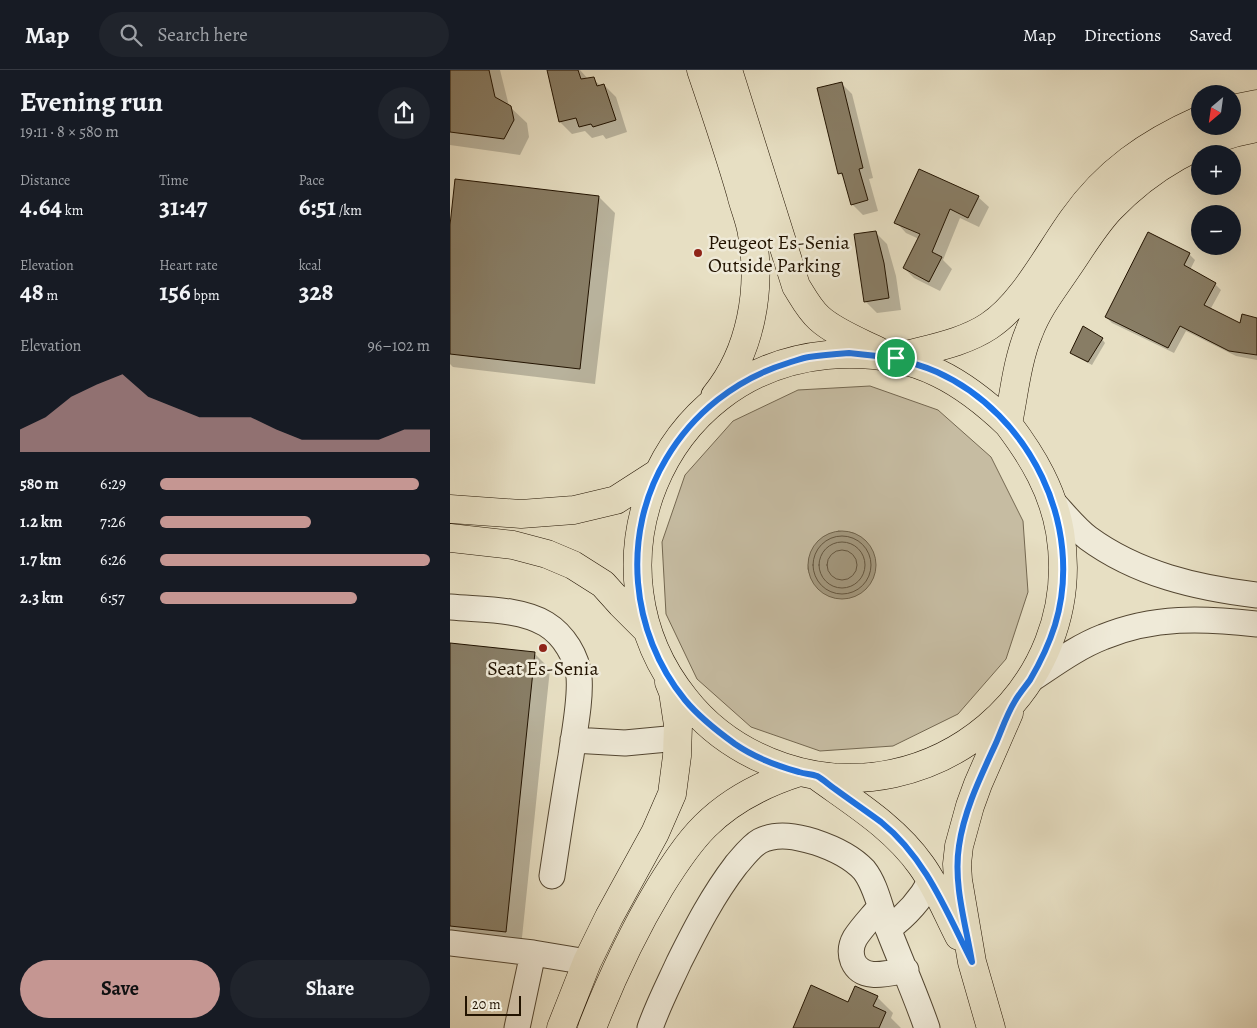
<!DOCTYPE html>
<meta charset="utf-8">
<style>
:root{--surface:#171b24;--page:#20242c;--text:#f1f3f6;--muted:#9ea1a6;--line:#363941;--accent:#c59692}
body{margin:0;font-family:Alegreya,serif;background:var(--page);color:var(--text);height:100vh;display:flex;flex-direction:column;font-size:19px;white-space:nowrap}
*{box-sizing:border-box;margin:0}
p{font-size:16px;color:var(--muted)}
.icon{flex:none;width:28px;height:28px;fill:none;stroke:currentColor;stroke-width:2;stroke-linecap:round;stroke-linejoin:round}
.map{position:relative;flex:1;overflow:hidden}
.panel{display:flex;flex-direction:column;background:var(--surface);width:450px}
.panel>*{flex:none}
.needle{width:32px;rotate:209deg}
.controls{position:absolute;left:741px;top:15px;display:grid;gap:10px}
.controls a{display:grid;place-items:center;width:50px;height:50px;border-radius:50%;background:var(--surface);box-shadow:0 5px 20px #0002;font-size:25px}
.scale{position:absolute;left:15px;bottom:12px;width:56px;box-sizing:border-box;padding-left:5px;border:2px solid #221300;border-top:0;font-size:14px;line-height:18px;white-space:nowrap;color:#221300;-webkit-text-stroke:4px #efead8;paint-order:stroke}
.pin{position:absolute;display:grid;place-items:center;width:42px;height:42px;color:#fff;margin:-21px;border:2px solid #fff;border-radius:50%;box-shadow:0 1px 5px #0007}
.round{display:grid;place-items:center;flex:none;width:52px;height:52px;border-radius:26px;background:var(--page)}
.head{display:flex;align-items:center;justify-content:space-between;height:85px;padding:0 20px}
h1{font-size:28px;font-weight:600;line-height:38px}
.stats{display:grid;grid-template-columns:repeat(3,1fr);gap:8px;height:85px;padding:5px 20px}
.stats div{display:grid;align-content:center}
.stats b{font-size:25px;font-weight:600}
.stats small{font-size:14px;font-weight:400}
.stats p{font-size:14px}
.chart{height:140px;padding:10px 20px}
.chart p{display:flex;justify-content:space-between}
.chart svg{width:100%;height:90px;margin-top:5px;fill:var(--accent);opacity:.7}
.button{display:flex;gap:10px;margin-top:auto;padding:10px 20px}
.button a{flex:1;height:58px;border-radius:30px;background:var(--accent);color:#111;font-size:20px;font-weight:600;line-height:58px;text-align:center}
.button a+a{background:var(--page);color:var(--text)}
ul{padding:0 20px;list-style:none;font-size:16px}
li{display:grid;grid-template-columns:80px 60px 1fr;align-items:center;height:38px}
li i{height:12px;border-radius:6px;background:var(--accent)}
header{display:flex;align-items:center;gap:30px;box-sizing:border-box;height:70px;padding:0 25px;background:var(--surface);border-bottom:1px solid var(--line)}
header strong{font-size:24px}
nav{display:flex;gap:28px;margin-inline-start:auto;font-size:18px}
.search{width:350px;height:45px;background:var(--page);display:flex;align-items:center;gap:12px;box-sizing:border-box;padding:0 18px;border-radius:28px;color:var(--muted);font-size:19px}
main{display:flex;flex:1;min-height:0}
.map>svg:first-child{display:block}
.green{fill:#c6bca2;stroke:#746851;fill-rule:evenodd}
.water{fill:#a49a81;stroke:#70644d}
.shadow{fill:#0003}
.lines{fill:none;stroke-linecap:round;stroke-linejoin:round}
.shore{stroke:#635640;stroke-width:1}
.building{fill:#887d65;stroke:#221300}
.minor-casing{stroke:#534631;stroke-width:27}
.major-casing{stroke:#221300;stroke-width:29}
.minor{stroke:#efead8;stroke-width:25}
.major{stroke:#e7dfc3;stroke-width:28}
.route-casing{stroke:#fff;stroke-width:10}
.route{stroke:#1a73e8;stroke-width:6}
.poi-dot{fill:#8f2418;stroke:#efead8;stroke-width:2}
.labels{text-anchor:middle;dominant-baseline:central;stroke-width:5;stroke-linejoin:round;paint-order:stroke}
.poi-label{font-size:20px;fill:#221300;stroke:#efead8;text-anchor:start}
</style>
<header>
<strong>Map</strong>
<div class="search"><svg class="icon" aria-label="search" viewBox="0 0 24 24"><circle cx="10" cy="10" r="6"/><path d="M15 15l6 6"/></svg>Search here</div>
<nav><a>Map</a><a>Directions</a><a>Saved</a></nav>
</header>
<main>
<section class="panel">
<div class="head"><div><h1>Evening run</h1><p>19:11 · 8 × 580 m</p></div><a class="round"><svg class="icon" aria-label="share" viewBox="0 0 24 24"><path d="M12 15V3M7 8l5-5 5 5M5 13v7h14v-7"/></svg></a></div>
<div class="stats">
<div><p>Distance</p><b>4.64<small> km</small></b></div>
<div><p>Time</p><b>31:47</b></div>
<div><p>Pace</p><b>6:51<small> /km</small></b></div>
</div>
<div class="stats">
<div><p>Elevation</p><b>48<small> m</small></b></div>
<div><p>Heart rate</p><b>156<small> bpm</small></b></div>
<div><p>kcal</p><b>328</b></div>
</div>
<div class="chart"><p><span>Elevation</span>96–102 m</p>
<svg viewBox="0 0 160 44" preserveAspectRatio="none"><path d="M0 44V33L10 27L20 17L30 11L40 6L50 17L60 22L70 27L80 27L90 27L100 33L110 38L120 38L130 38L140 38L150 33L160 33V44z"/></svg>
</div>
<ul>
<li><b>580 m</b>6:29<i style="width:96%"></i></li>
<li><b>1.2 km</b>7:26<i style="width:56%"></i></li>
<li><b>1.7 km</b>6:26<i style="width:100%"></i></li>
<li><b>2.3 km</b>6:57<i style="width:73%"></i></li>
</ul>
<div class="button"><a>Save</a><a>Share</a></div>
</section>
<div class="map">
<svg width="807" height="958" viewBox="0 0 807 958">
<rect width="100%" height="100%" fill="#e7dfc3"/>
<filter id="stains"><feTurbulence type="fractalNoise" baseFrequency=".004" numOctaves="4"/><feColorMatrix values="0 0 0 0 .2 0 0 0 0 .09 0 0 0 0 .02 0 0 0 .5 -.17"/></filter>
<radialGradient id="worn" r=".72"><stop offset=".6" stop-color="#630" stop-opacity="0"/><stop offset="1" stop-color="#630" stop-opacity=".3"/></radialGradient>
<path class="green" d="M420,316l68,24 53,47 32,64 5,71 -22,67 -48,55 -65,32 -73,5 -69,-24 -54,-48 -31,-65 -4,-72 23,-67 48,-54 65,-31zM388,461l15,2 13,8 -54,39 -4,-11 1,-11z"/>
<path class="water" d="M358 495a34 34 0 1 1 68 0a34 34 0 1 1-68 0Z"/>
<path class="shadow" d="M0,0h50l9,36 18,17 2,14 -9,18 -70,-10z
M104,0h26l8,9h5l8,7 3,-1 12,12 11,35 -21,7 -3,-4 -11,3 -7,-7 -13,3 -12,-12 -12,-50z
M391,13l11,11 21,84 -4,1 9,32 -15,4 -11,-11 -7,-25 -5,-6z
M149,127l16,16 -20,171 -142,-17 -3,-3v-128z
M528,127l11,10 -10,20 -19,-9 -17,42 9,9 -12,22 -26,-13 -10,-10 15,-29 -13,-6 -10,-11z
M425,162l12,12 9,32 5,34 -24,3 -12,-12z
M739,184l6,6 -5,10 25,14 6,6 -11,20 30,15 17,-5v40l-21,-4 -50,-25 -12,22 -62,-30 -6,-6z
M652,269l3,4 -13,22 -17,-9 -4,-4z
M0,574l84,9 16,16 -29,278 -71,-8z
M427,927l16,16 -2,5 10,10h-107l55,-25z"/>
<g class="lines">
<path class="shore" d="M363 495a29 29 0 1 1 58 0a29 29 0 1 1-58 0Z
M369 495a23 23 0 1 1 46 0a23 23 0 1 1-46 0Z
M377 495a15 15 0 1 1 30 0a15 15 0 1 1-30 0Z"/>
</g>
<path class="building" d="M0,0h39l6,27 16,9 3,14 -10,19 -54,-7z
M97,0h31l3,9 13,-2 3,9 7,-2 12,36 -23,7 -2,-3 -12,3 -3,-9 -17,4z
M392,12l21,86 -4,1 9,31 -17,5 -9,-32 -4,1 -21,-86z
M469,99l60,27 -11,22 -18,-9 -18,43 10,5 -13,25 -26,-14 17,-34 -26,-11z
M5,109l144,17 -19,173 -130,-15v-129z
M426,161l8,32 5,35 -25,4 -10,-68z
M698,162l42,21 -6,12 32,18 -12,22 36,18 2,-9 15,4v37l-28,-4 -49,-25 -12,22 -63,-31z
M633,256l20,12 -15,24 -18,-9z
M0,573l85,9 -29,280 -56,-6z
M361,915l37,17 7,-16 23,10 -5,10 13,6 -7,16h-86z"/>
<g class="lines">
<g class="minor-casing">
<path id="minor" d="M603,432c11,12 22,26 35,36 49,36 109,50 169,57
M0,537c31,3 69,1 96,17 18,11 31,33 33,53 2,23 -5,56 -8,79 -7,40 -13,80 -19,120
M580,610c23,-15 47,-33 73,-43 51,-21 100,-19 154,-13
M123,670l52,3 53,-5
M430,837c-8,10 -18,20 -25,31 -4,7 -5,15 -2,23 9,21 36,12 53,9
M438,859c19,-14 32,-28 43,-49
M0,873l83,10 54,9
M67,958l16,-75
M200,958c8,-23 19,-44 29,-66 17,-34 34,-67 57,-97 7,-8 15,-19 24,-24 18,-9 38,-4 55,1 18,6 36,14 49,28 12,15 16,38 23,56 13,34 28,67 40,102"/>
</g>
<g class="major-casing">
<path id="major" d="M251,0c14,41 28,82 40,124 3,13 9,26 11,40 10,55 -1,118 -37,162
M278,0l68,216c7,11 13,23 23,32 15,14 41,24 59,33
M782,39l25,-5
M446,288c30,-9 66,-14 93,-32 34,-22 60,-74 84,-107 33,-47 75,-76 127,-99
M558,354c-21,-20 -43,-38 -70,-51 -34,-17 -73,-21 -111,-18 -168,16 -247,214 -142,344 25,32 60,55 98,68 150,50 303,-78 277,-235 -7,-41 -27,-75 -52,-108 6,-30 9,-63 21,-92 9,-24 25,-44 39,-65 13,-19 26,-41 42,-58 39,-41 91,-72 147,-81
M0,439l71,5 53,-4 42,-10 42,-27
M0,468l63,7 34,9 26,11 30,19 18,20 25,25
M367,706c37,27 77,51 104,89 16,22 26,48 38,71
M111,958l26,-66 22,-45 46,-84 17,-39 5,-38 1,-31 -5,-33 -4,-10
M142,958c19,-49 41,-96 68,-141 13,-21 27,-43 45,-61 27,-27 60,-43 95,-54
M541,958l-19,-66 -14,-82 -1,-16 2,-18 11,-40 8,-22 31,-71"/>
</g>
<use href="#minor" class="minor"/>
<use href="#major" class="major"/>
</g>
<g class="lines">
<g class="route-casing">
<path id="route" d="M399,283c31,3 58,6 88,19 93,42 148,154 118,253 -6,19 -15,38 -25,55 -5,7 -11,14 -15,21 -8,13 -13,28 -19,42 -15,33 -32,67 -37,103 -6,38 7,79 13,116 -25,-49 -46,-104 -91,-140 -15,-11 -31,-22 -46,-33 -6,-4 -12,-10 -18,-13 -5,-2 -12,-2 -18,-4 -22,-6 -45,-15 -64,-28 -18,-13 -36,-27 -50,-44 -55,-67 -64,-166 -19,-241 27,-46 70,-80 122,-96 7,-2 14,-5 21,-6 13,-2 26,-3 40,-4z"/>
</g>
<use href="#route" class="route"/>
</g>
<g class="poi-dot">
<circle cx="248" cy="183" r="5"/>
<circle cx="93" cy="578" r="5"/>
</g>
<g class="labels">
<g class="poi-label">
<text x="258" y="172">Peugeot Es-Senia<tspan x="258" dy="23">Outside Parking</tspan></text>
<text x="93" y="598" text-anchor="middle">Seat Es-Senia</text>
</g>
</g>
<rect width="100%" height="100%" filter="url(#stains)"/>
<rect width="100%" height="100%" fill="url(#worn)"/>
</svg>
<div class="controls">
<a><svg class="needle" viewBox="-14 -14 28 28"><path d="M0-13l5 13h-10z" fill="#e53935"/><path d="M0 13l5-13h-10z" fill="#9ea1a6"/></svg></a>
<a>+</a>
<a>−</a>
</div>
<div class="scale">20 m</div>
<div class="pin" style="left:446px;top:288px;background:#1e9e55"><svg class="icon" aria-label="arrive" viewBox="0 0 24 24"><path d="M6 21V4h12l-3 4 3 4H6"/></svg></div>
</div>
</main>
